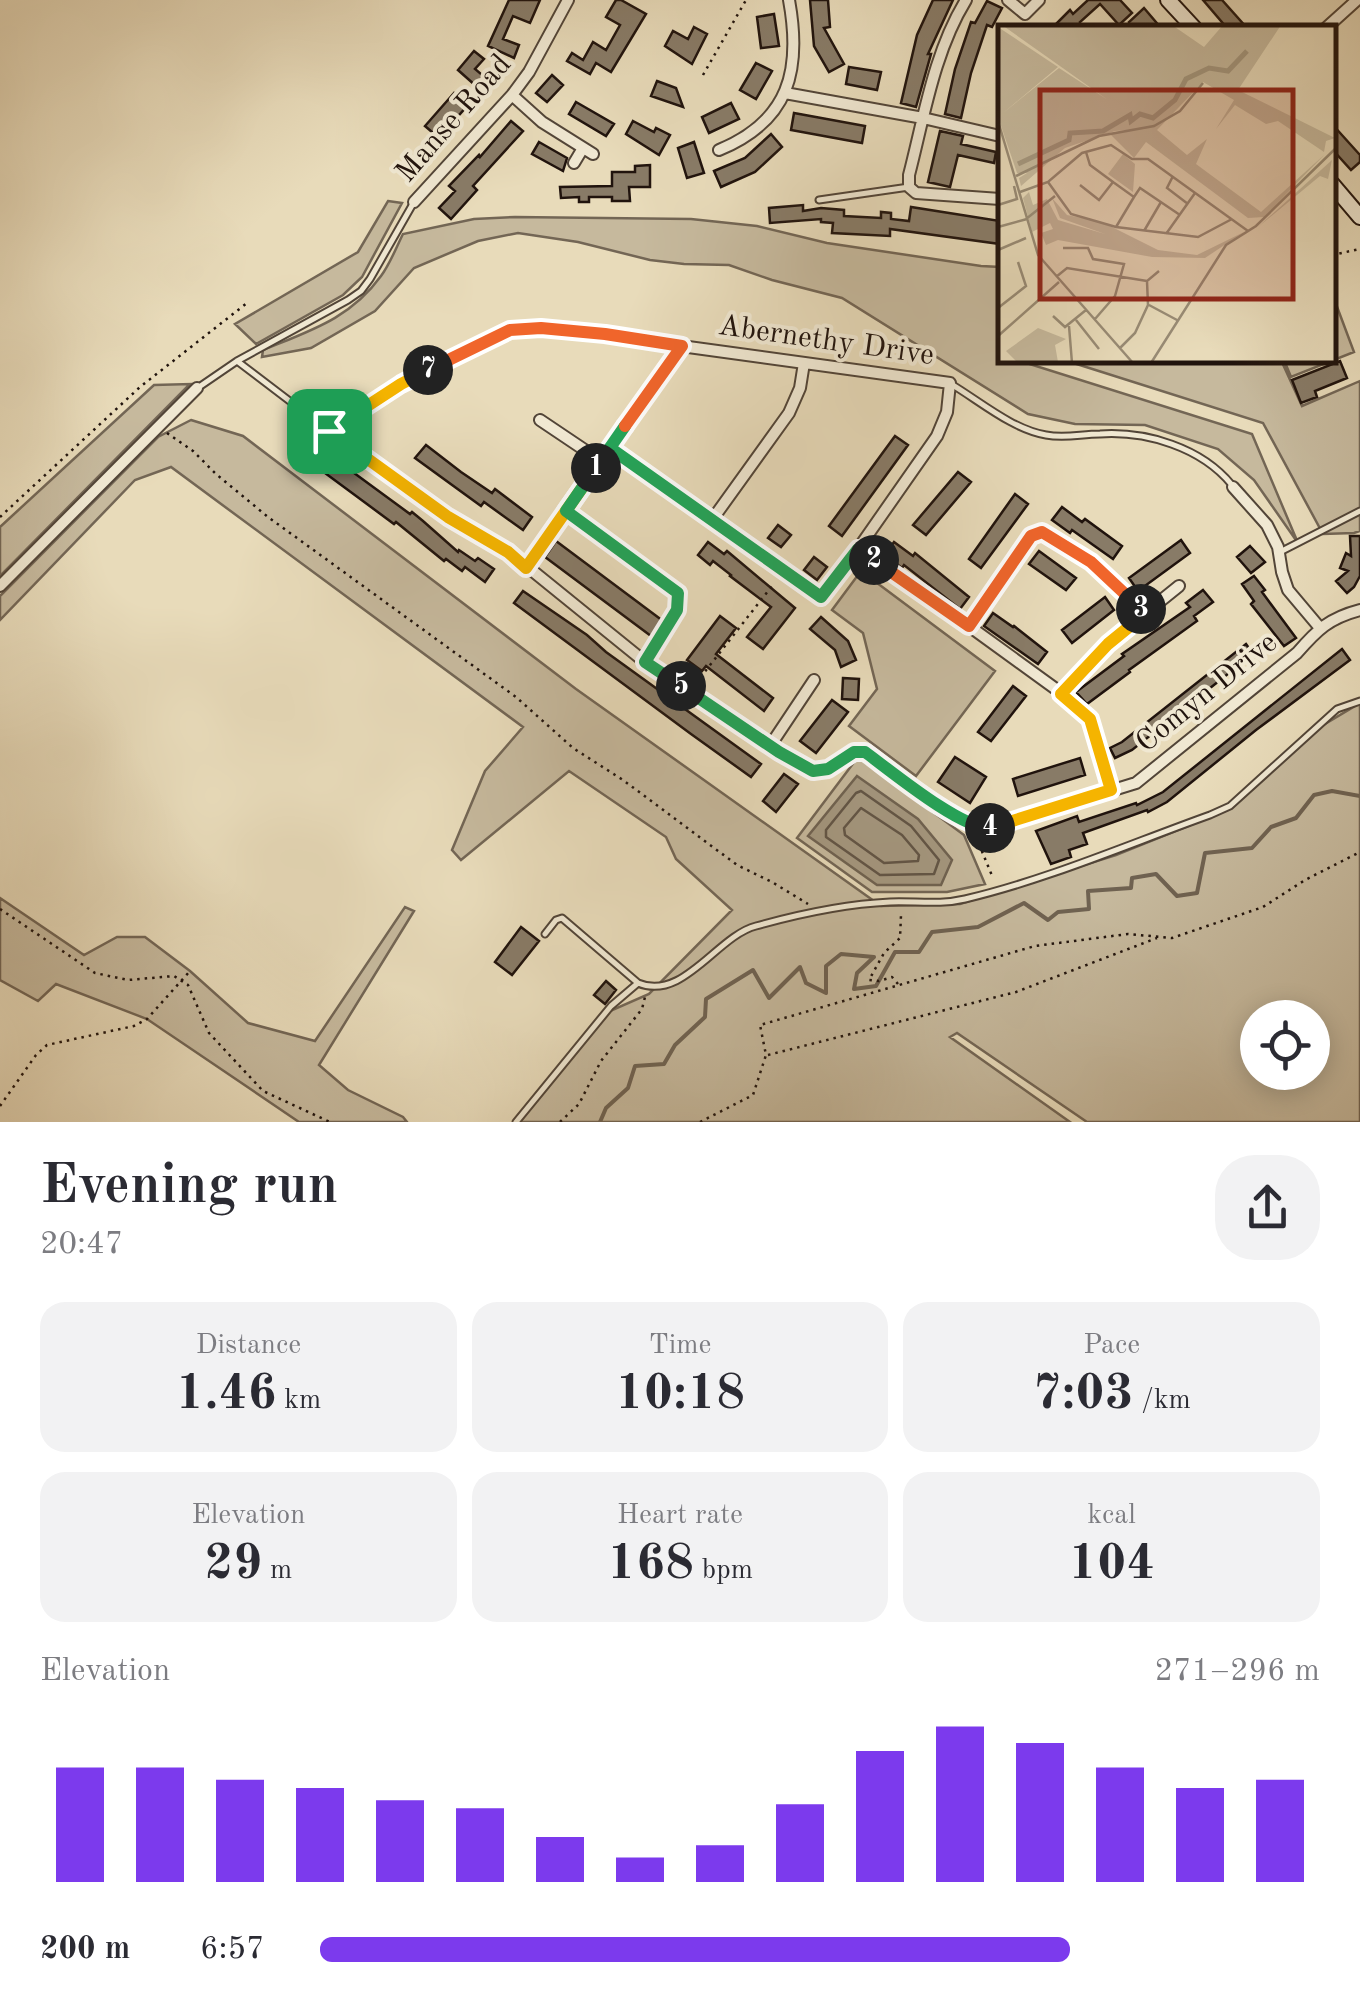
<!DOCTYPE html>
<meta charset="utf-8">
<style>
:root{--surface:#fff;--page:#f2f2f3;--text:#2b2b33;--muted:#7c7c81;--accent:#7c3aed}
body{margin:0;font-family:"Old Standard TT",serif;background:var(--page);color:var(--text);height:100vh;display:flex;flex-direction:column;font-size:38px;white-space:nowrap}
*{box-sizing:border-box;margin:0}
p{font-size:32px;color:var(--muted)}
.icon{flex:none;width:55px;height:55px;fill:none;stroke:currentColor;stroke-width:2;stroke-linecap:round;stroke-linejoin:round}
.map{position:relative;height:1122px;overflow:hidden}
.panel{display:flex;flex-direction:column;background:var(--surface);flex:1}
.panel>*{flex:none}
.fabs{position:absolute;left:1240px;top:1000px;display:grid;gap:20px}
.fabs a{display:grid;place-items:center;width:90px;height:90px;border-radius:50%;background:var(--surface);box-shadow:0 5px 25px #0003;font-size:50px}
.pin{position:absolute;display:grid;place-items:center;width:85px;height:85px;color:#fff;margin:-42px;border-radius:20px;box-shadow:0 5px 15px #0006}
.km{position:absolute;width:50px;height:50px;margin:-25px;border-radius:50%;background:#222;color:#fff;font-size:28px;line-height:50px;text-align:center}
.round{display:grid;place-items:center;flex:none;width:105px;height:105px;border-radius:40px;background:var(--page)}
.headline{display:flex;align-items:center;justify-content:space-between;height:170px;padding:0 40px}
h1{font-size:55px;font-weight:600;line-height:75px}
.figures{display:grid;grid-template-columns:repeat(3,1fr);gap:15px;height:170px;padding:10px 40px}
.figures div{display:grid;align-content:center;border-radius:25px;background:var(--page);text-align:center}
.figures b{font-size:50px;font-weight:600}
.figures small{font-size:28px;font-weight:400}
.figures p{font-size:28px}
.chart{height:280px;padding:20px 40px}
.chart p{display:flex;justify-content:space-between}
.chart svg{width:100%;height:180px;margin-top:10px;stroke:var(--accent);stroke-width:6}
ul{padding:0 40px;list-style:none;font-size:32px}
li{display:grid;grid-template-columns:160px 120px 1fr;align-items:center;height:75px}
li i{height:25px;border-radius:12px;background:var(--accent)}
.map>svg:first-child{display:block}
.green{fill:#c6b99d;stroke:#736655;stroke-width:2.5;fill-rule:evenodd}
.water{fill:#a4977f;stroke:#6f6251;stroke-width:2.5}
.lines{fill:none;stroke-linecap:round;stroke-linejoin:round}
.shore{stroke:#625546;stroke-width:2.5}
.stream{stroke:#6f6251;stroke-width:4}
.building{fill:#887b67;stroke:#20130d;stroke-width:2.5}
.lane-casing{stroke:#524538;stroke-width:9}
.street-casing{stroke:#524538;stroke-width:14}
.secondary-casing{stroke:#20130d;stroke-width:18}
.path{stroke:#20130d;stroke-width:2.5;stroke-dasharray:2.5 5;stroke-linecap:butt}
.lane{stroke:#f0e8d2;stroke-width:5}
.street{stroke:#f0e8d2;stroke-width:10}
.secondary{stroke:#f0e8d2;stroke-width:14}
.split-1-casing{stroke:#fff;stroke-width:20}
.split-2-casing{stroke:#fff;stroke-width:20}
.split-3-casing{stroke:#fff;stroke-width:20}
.split-4-casing{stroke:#fff;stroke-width:20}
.split-5-casing{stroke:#fff;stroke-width:20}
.split-6-casing{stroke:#fff;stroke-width:20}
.split-7-casing{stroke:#fff;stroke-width:20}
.split-8-casing{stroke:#fff;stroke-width:20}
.split-1{stroke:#f5b400;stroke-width:12}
.split-2{stroke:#22a559;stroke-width:12}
.split-3{stroke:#f0652b;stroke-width:12}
.split-4{stroke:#f5b400;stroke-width:12}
.split-5{stroke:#22a559;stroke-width:12}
.split-6{stroke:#22a559;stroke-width:12}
.split-7{stroke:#f0652b;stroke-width:12}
.split-8{stroke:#f5b400;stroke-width:12}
.labels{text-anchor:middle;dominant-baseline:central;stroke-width:8;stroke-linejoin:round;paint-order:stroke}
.street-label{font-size:30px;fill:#20130d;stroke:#f0e8d2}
.inset-river{fill:none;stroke:#a4977f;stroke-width:5}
.inset-road{fill:none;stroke:#988b75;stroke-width:2.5}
.view{fill:#8f2418;fill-opacity:0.15;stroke:#8f2418;stroke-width:5}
.inset-edge{fill:none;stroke:#20130d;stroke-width:5}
</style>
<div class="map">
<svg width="1360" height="1122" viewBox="0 0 1360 1122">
<rect width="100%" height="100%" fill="#e8dbba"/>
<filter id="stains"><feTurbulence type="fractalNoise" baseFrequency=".002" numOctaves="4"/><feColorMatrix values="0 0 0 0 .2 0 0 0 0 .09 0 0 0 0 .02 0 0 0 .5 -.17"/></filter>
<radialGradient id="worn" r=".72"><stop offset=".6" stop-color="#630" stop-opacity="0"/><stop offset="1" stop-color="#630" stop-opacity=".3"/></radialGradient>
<path class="green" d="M388,201l14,2 -40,74 -19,18 -87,49 -21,-20 123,-72z
M515,217l176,2 66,7 70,17 154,23 19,1v93h17l235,74 46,109 -44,-63 -36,-31 -73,-24 -70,-1 -47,-10 -186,-116 -70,-18 -43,-15 -45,-1 -34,-4 -72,-18 -60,-9 -40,8 -64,27 -39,43 -64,37 -49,9 1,-7c46,-19 87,-31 118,-74 9,-12 15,-28 22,-42l71,-15z
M1333,296l21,56 -63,25 -7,-17h48z
M1064,360h217l21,46 58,-25v150l-6,2 -31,1 -60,-111z
M190,384l-190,192v-49l154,-142z
M191,420l52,16 333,253 305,217 79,-2 156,-49 112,-45 92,-83 40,-24v419h-273l-130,-89 -7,4 120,85h-551l91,-111 39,-17 83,-84 -56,-51 -10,-22 -97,-66 -108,89 -9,-10 33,-79 38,-44 -352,-260 -36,13 -135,140v-24l158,-159zM1258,1018h54v54h-54z
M861,571l134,100 -79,105 -67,-50 28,-37 -14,-56 -31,-23z
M858,757l106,78 21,49 -38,8h-75l-75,-54z
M0,898l84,57 33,-18h28l45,34 58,52 67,18 90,-134 9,4 -95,154 29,25 55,27 4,5h-108l-152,-103 -91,-35 -18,17 -38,-21z"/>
<path class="water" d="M857,776l61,43 34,41 -11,25h-64l-69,-49z"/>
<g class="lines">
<path class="shore" d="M861,791l50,35 28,34 -5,14 -54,1 -54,-38v-7l30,-37z
M861,808l41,27 17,20 -1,6 -34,2 -39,-28 -1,-7z"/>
<path class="stream" d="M600,1122l6,-14 22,-20 7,-22 29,-2 11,-19 30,-28 1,-18 47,-29 16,28 31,-31 6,16 20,10v-27l15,-12 33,3 -17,16 -3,16 22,-3 19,-34h24l13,-20 46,-5 46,-24 24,17 10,-8 31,-3 -1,-18 43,-3 1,-10 24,-4 21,22 20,-3 8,-40 47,-5 19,-21 25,-9 18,-23 18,-4 28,5"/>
</g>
<path class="building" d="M509,0h31l-10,23 -17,-7 -10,23 16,6 -5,13 -26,-12z
M616,0h5l25,14 -35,58 -15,-9 -6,11 -23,-13 5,-8 11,7 10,-18 13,8 14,-25 -14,-8z
M810,0h18l2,27 -6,1 20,36 -15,8 -15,-26z
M933,0h20l-25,54h3l-15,53 -15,-4 16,-68z
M1088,0h32l12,13 -13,12 -19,-21 -20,18 5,6h-33l18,-18 3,4z
M1203,0h19l25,28h-20z
M987,1l15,7 -10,19 -5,-2 -16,48 -10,45 -16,-4 10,-45 16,-47 4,1z
M1144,8l17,20h-27l-5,-6z
M774,14l5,32 -18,2 -4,-31z
M694,27l13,7 -15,30 -27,-18 8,-15 15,8z
M474,51l10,8 -9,10 19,16 -9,9 -27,-24z
M756,63l16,8 -16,28 -16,-9z
M849,67l32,5 -4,18 -31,-6z
M552,75l11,10 -16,17 -11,-9z
M657,81l19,7 7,19 -32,-11z
M454,93l13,13 -28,32 -14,-12z
M576,102l38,22 -8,12 -37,-22z
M731,103l8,16 -30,14 -7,-16z
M794,113l71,13 -3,17 -71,-13z
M511,121l12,10 -50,55 4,4 -26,29 -12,-11 16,-17 -6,-5 30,-31 1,2z
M633,121l21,11 2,-4 14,7 -11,20 -33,-21z
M1332,124l28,31v7l-9,8 -19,-21z
M940,131l23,5 -2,8 35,8 -2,11 -36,-8 -8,32 -22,-5z
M771,134l11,13 -27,25 -34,15 -7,-16 31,-13z
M539,142l28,16 -4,13 -31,-17z
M694,142l10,31 -17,5 -9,-30z
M650,165v22h-21l1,14h-18v-4h-23v5h-10v-5l-18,1 -1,-11 52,-1v-14h23v-6z
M803,205v6l18,-3 23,2v6l37,2v-6l10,1v6l18,2 2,-14 89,14v23l-110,-15v7l-58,-3 1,-10 -12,-1v-3l-51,4 -1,-15z
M1340,361l7,17 -32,13 2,6 -16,6 -9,-23z
M895,436l13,9 -66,91 -13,-10z
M426,445l35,27 31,21 3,-4 37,28 -9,13 -39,-28 -3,4 -66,-48z
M335,459l75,55 2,-2 11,9 35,31 1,-2 16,11 3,-3 16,11 -9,13 -20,-15 -3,4 -16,-12 -2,2 -48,-39 -2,2 -69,-51z
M958,472l13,10 -45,53 -13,-10z
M1015,494l13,10 -47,64 -12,-9z
M1062,507l20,15 3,-3 37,27 -9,13 -41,-29 -2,3 -18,-13z
M778,525l13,10 -10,12 -13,-9z
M1350,536h10v40l-6,11 -7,6 -11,-12 12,-10 -8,-3 6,-15 5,3z
M1181,540l9,13 -52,38 -9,-13z
M556,541l107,80 -12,15 -106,-79z
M708,542l16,12 3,-3 68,57 -32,41 -16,-12 24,-30 -41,-31 1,-1 -18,-14 -3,4 -12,-10z
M894,542l19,14 2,-3 54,44 -9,12 -56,-44 -2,3 -17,-13z
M1250,546l15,16 -14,11 -14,-16z
M1039,551l37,27 -10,12 -37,-26z
M814,557l13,10 -10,13 -13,-10z
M1254,576l11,14 -3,2 34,46 -12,8 -33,-42 3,-3 -12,-17z
M1203,590l10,12 -19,14 3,5 -68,49 1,2 -43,32 -11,-12 48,-36 -2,-2 68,-47 -4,-4z
M523,591l64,44 19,17 155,112 -10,13 -60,-43 -177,-131z
M1105,597l9,13 -42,33 -10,-13z
M993,613l20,14 1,-1 33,26 -9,12 -54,-38z
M720,616l16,12 -20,26 57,44 -9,13 -58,-45 -4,5 -15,-11z
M821,617l27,24 8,19 -15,7 -6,-17 -25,-21z
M1246,644l7,10 -121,96 -17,8 -5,-10 12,-6z
M1342,649l8,11 -94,70 -89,72 -19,10 -1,-2 -64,23 4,11 -18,6 2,7 -20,7 -15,-33 41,-15 2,6 57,-19 1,2 26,-13z
M843,678l16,1 -1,21 -16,-1z
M1013,686l13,10 -35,45 -13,-9z
M832,700l16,12 -32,41 -16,-12z
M955,757l31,20 -16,26 -32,-21z
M1080,758l5,17 -67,21 -5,-17z
M784,774l14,10 -22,28 -13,-11z
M521,927l18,14 -27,34 -17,-13z
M606,981l10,9 -11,14 -11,-9z"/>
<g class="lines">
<g class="lane-casing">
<path id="lane" d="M819,200l90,-13
M237,361l92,70 72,-47 109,-54 31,-2 64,6 73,11
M951,384c30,18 61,45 95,51 19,4 35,-1 54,-1 46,-3 101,13 132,51
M199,387l38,-26 111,-61 13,-9 9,-12 44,-77
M566,511l112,82 -1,17 -32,52
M1280,552l80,-41
M545,934l11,-14 6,-2 76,65c45,19 79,-47 118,-57 43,-12 89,-22 134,-24 26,-1 50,3 75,-3 84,-20 164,-55 245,-84l20,-9 107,-97 23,-8
M516,1122l95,-116 27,-23"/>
</g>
<g class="street-casing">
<path id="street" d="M966,0c-32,52 -42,117 -57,175v12l7,6 84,6
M1008,0l17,14 14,-14
M1326,28l31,-28
M785,93l138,25 77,18
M512,95l30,27 51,32
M719,150c70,-29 83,-79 70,-150
M574,163l9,-15
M414,202l98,-107 17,-23 39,-72
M540,420l61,41
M329,431l119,86 60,34 137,111 134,90 34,19 15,-2 26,-17h11c26,19 96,77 125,76l146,-45 161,-130c20,-23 32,-35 63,-43
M610,448l211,149 37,-48
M1233,487l34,38 11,22 4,25 6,18 32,38
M712,520l77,-107 11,-25 4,-25
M527,568l154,-222 269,37 -3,29 -10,24 -79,113 111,77
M0,586l197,-198
M1061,693l46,-49 72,-58
M770,746l44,-66
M1111,791l-22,-72 -18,-19 -102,-74 62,-90 12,-4 48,30 55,51"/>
</g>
<g class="secondary-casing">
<path id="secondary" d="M1168,0l26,28
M1332,184l28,33"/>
</g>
<path class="path" d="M703,75l43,-75
M1332,255l28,-6
M167,433l26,18 23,23 52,43 248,180 57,51 50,32 114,85 35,17 36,22
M0,517l140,-130 107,-84
M696,683l76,-97
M976,837l17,41
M0,909l95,64 33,7 46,-4 14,9 21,48 54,58 67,31
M898,984l-6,-7 -13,4 -10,-1 15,-27 16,-15 1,-23 -2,-3
M768,1055l248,-63 141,-54
M0,1106l36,-51 11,-10 87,-19 13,-7 43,-48
M560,1122l19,-18 22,-43 41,-52 4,-16
M700,1122l53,-27 13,-40 -6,-30 275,-79 93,-12 44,4 91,-31 42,-27 55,-28"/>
<use href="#lane" class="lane"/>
<use href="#street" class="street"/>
<use href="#secondary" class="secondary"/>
</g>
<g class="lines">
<g class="split-1-casing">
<path id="split-1" d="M329,431l119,86 60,35 18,16 70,-100"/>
</g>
<g class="split-2-casing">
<path id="split-2" d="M596,468l14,-20 211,149 37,-48 16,11"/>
</g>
<g class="split-3-casing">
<path id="split-3" d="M874,560l95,66 62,-90 11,-4 49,30 50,47"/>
</g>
<g class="split-4-casing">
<path id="split-4" d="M990,828l121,-38 -21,-71 -29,-25 47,-50 38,-31 -5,-4"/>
</g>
<g class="split-5-casing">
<path id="split-5" d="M681,686l98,66 34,19 15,-2 26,-17h11c26,19 96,77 125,76"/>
</g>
<g class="split-6-casing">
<path id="split-6" d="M625,426l-59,85 112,82 -1,17 -32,52 36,24"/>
</g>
<g class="split-7-casing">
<path id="split-7" d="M428,370l82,-40 31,-2 64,6 77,12 -57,80"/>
</g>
<g class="split-8-casing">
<path id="split-8" d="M329,431l72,-47 27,-14"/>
</g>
<use href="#split-1" class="split-1"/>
<use href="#split-2" class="split-2"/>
<use href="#split-3" class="split-3"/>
<use href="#split-4" class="split-4"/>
<use href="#split-5" class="split-5"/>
<use href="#split-6" class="split-6"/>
<use href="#split-7" class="split-7"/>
<use href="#split-8" class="split-8"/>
</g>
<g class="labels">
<g class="street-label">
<text transform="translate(454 119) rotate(-49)">Manse Road</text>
<text transform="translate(826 341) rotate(8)">Abernethy Drive</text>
<text transform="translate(1207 693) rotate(-39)">Comyn Drive</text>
</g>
</g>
<g transform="translate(998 25)">
<rect width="338" height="338" fill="#e8dbba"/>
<path d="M4,0h170l32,22 19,-22h58l-43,65 97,48 -9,3 -2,11 -46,-31 -12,3 -31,-19 -19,24 18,-29 -31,-18 -46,48 30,25 20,-16 -11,25 65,48 63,-57 -60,62 -16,1 -102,-76 -12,16 -24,-24 19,-4 -14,1 -50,17 -44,38 -2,-8 8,-5h-10l-19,-56v-90l60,40 -55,46 56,-45 49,32zM125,129l12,10 -2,28 -25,-18zM334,135l-4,19 -8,-3 -62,51zM31,167l4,13 14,-6 11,21 47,14 -45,-16 -8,-20 15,17 35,7 56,28 39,5 47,-23 -39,26 -53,-1 -94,-17 -12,5 -5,-12 12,-4 -3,-6 -18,9 -9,-34zM40,303l28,11 -11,6 3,17h-41l-11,-11z" fill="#c6b99d"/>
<path class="inset-river" d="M20,139l51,-24 1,-7 33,-2 27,-16 1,6 9,-7 13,4 22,-18 11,-21 23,-11 19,3 19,-20"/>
<path class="inset-road" d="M0,96l40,134 95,108M18,151l83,-40 55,-10 26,-15 23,-28M175,151l-6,12 21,16M50,157l23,32 45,13 82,10 34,-18M115,157l21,15 -18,30M82,160l19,15 14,-18 -23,-17 -4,-13M22,167l28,-10 34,-29 29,-8 21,14h16l100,72M136,172l6,-9 40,27M0,180l19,-6 -3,-13M28,194l29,-23M0,202l29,-8M146,206l17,-29M168,209l29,-41M65,223h25l5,11 31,5 -9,32 -20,23M0,225l28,-12M58,252l11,-9 80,13M151,280l28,15M0,283l28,-22 -8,-24M55,291l12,11 21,-17M78,295l23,29M71,301l3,37M0,311l61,-54M122,323l15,-15 13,-28 -1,-24 12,-10M153,338l75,-118 30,-19 80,-78"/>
<path class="view" d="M42,65h253v209h-253z"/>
<rect width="338" height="338" class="inset-edge"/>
</g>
<rect width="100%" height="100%" filter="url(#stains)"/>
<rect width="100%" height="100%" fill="url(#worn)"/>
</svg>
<div class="fabs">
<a><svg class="icon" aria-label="locate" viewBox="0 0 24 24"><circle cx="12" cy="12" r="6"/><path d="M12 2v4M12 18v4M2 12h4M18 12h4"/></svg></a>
</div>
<div class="pin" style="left:329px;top:431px;background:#1e9e55"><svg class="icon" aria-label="arrive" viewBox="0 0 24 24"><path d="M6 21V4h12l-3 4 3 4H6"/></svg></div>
<b class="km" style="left:596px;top:468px">1</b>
<b class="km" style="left:874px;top:560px">2</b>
<b class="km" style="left:1141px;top:609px">3</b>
<b class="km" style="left:990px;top:828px">4</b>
<b class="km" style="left:681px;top:686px">5</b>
<b class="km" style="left:428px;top:370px">7</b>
</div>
<section class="panel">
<div class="headline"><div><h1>Evening run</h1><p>20:47</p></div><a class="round"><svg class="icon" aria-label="share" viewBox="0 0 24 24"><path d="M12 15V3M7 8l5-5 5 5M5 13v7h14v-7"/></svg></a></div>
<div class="figures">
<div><p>Distance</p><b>1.46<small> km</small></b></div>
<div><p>Time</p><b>10:18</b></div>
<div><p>Pace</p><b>7:03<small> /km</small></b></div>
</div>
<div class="figures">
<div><p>Elevation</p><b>29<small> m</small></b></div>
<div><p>Heart rate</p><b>168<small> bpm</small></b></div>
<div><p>kcal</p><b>104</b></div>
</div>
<div class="chart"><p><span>Elevation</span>271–296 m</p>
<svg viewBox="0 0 160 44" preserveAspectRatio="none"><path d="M5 44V16M15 44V16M25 44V19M35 44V21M45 44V24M55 44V26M65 44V33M75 44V38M85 44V35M95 44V25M105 44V12M115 44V6M125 44V10M135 44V16M145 44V21M155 44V19"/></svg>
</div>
<ul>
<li><b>200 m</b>6:57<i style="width:75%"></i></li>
</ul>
</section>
